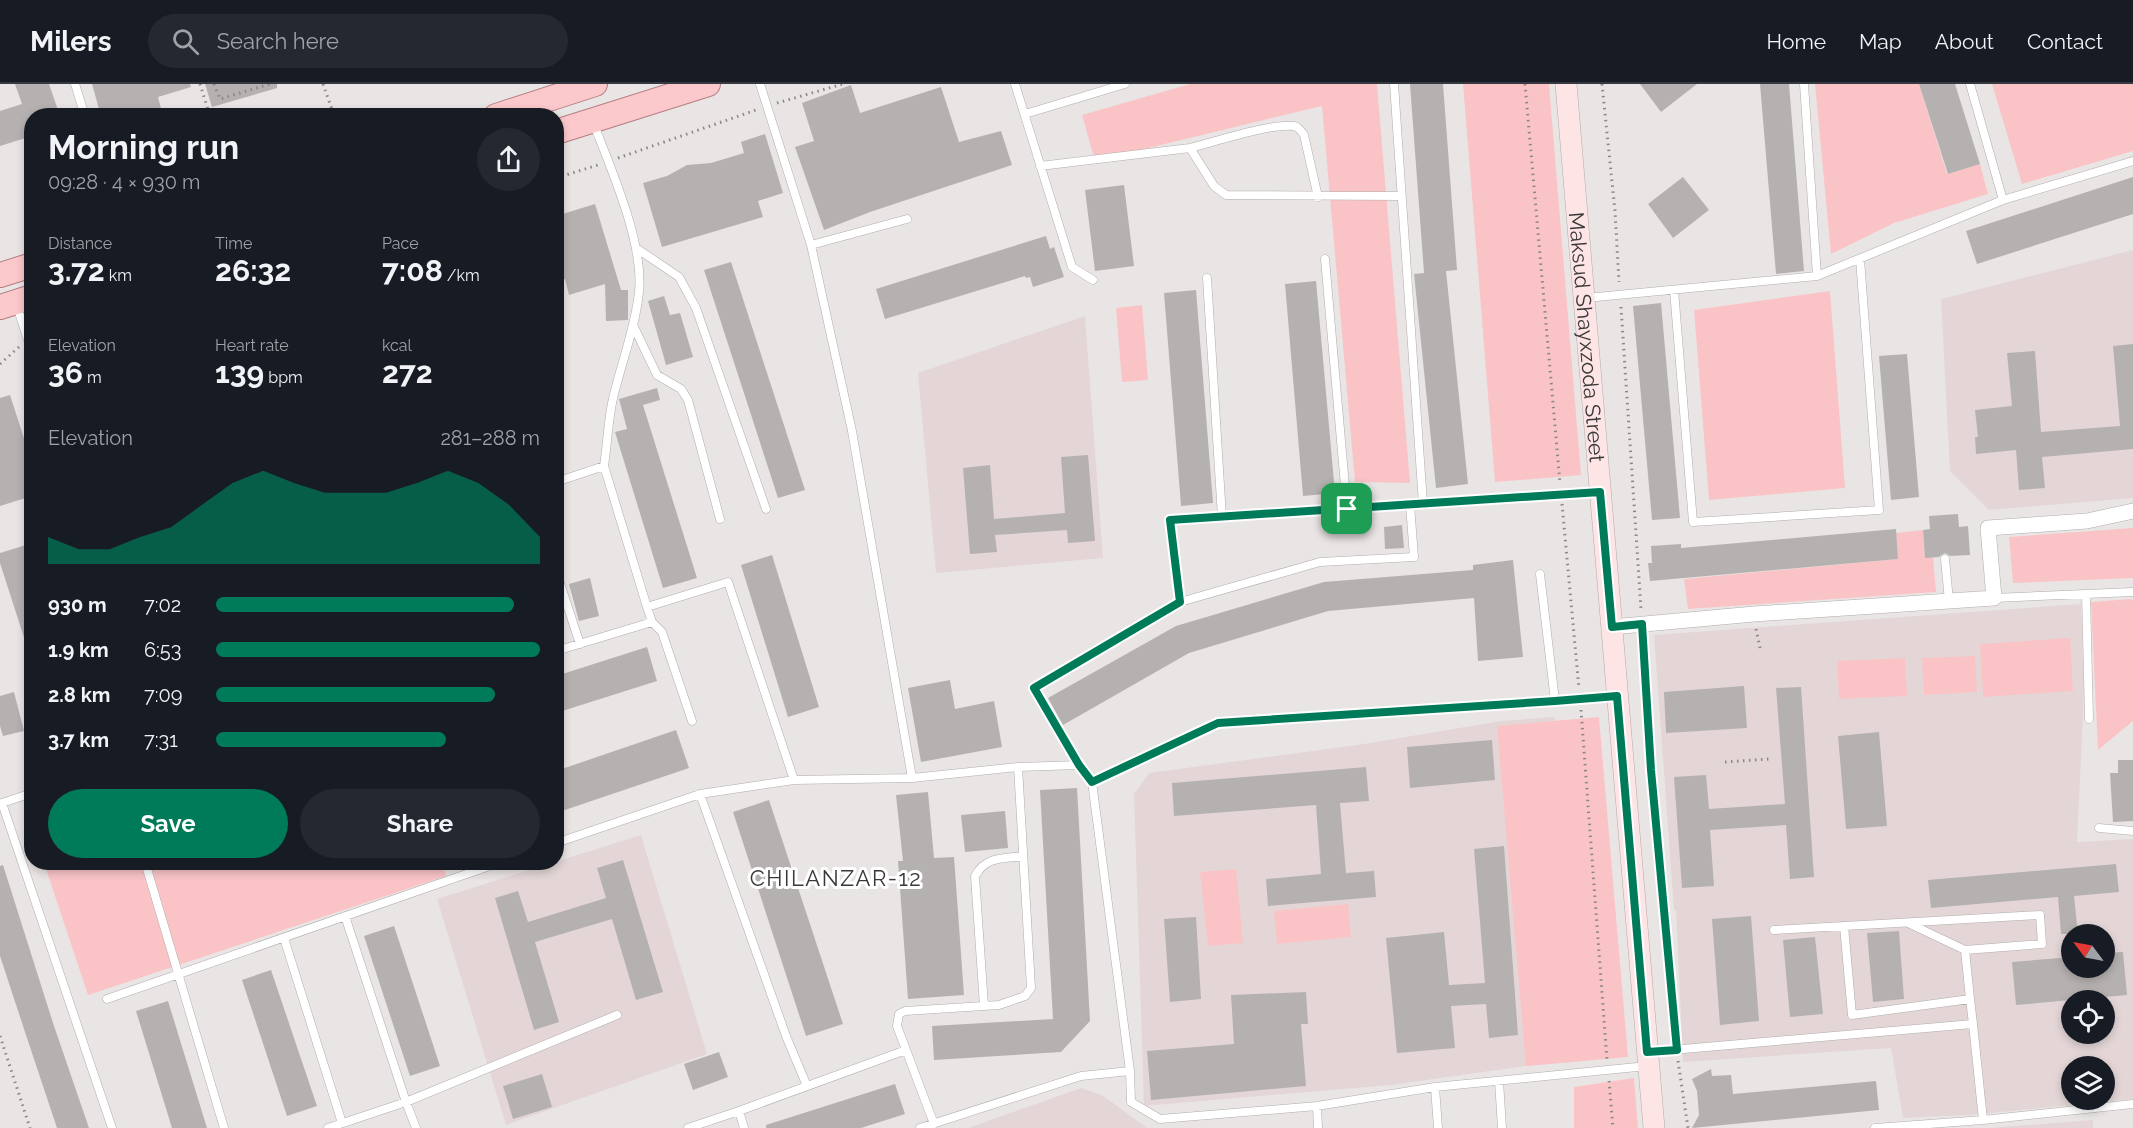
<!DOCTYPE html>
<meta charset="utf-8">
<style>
:root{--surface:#171b24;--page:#242831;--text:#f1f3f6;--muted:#9ea1a6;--line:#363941;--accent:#007b59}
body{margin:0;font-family:Raleway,sans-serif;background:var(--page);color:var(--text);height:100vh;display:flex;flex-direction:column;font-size:22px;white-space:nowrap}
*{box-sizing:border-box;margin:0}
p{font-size:20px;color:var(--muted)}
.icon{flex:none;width:33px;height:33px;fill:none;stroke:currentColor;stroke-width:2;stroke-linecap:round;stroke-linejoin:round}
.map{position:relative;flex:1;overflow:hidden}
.sheet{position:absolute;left:24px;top:24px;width:540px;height:762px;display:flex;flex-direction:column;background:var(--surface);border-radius:24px;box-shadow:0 3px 9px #0003}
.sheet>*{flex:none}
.needle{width:39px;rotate:302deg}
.fabs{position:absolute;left:2061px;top:840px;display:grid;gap:12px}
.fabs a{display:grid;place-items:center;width:54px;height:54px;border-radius:50%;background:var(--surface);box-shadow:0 3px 9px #0003;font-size:30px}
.pin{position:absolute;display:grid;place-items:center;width:51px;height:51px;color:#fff;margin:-26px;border-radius:12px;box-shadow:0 3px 9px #0006}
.round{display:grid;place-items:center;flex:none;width:63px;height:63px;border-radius:32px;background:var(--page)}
.overview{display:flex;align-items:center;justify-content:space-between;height:102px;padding:0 24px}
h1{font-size:33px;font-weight:700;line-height:45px}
.metrics{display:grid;grid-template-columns:repeat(3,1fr);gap:9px;height:102px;padding:6px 24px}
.metrics div{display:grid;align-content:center}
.metrics b{font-size:30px;font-weight:700}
.metrics small{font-size:16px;font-weight:400}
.metrics p{font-size:16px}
.chart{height:168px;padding:12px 24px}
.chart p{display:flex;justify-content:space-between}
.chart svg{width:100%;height:108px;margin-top:6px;fill:var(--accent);opacity:.7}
.cta{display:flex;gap:12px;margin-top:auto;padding:12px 24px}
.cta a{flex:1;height:69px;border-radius:36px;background:var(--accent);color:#fff;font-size:24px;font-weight:700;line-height:69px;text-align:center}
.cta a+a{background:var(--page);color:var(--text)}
ul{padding:0 24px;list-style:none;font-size:20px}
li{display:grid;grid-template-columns:96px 72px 1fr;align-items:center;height:45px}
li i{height:15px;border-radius:8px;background:var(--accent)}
header{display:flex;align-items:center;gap:36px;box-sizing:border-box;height:84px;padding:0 30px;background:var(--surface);border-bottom:2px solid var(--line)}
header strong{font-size:28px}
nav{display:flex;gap:33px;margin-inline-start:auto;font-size:21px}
.search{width:420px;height:54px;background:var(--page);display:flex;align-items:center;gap:15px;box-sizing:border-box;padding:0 21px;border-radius:33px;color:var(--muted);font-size:22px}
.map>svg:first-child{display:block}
.built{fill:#e4d6d6;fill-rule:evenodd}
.green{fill:#fac4c7}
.building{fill:#b6b1b1}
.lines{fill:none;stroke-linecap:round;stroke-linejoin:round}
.lane-casing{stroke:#b1acac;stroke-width:9}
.street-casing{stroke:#b1acac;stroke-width:16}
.secondary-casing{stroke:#b1acac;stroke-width:22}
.primary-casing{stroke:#b67e81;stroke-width:26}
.path{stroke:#8a8787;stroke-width:3;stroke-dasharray:1.5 4.5;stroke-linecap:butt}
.lane{stroke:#fff;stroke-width:8}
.street{stroke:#fff;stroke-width:15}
.secondary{stroke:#fde4e5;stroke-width:21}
.primary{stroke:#fbc8cb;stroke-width:24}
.route-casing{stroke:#fff;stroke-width:12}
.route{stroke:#007b59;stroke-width:8}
.labels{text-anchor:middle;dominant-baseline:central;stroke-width:6;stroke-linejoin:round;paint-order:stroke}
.street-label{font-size:21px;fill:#3a3838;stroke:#fff}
.neighbourhood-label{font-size:22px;letter-spacing:1.5px;fill:#3a3838;stroke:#fff}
</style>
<header>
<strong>Milers</strong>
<div class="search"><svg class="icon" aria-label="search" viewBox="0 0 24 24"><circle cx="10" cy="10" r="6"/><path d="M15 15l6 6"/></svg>Search here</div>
<nav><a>Home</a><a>Map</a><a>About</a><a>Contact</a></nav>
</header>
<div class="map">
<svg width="2133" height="1044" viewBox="0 0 2133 1044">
<rect width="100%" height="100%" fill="#eae5e5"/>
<path class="built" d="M2133,166v248l-144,12 -39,-39 -9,-172z
M1085,232l18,242 -167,15 -18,-200z
M2081,520l3,88 -7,150 56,-3v260l-162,16 -68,3 -12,-70 -208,14 -7,-152h-2l-20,-275zM2072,850h32v34h-32zM2072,916h32v34h-32zM2072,982h32v34h-32z
M1555,633l30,344 -59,5 -135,19 -247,21 -10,-312 15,-21 215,-29 137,-23z
M641,751l66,219 -201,71 -69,-226z
M1081,1004l21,7 45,33h-179z
M2093,1036v8h-105z"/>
<path class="green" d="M1190,0h187l33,399 -55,-1 -33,-376 -227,55 -13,-46z
M1463,0h86l32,391 -86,7z
M1815,0h104l28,90 33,-10 8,30 -94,29 -63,31z
M1992,0h141v67l-111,33z
M1830,207l15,197 -136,12 -15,-190z
M1142,221l6,75 -26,2 -6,-74z
M2133,444v50l-120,5 -4,-46z
M1923,446l2,28 8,-1 3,35 -248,17 -4,-30 214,-20 -2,-26z
M2131,515l2,2v120l-35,29 -7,-148z
M2070,554l3,53 -90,6 -3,-53z
M1975,572l2,36 -53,3 -2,-37z
M1905,574l2,38 -68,3 -2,-38z
M1599,633l29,340 -102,9 -29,-340z
M442,778l4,14 -358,119 -44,-132z
M1236,785l7,74 -35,3 -8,-74z
M1348,820l3,33 -74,7 -3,-33z
M1634,994l4,50h-64v-41z"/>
<path class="building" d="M15,0h34l11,32h-28v20l-32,10v-35l22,-7z
M92,0h98l1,3 -33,10 5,19h-62z
M205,0h72v4l-65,19z
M1410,0h33l14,186 -11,1 22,213 -32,4 -22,-214 10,-1z
M1640,0h57l-36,28z
M1760,0h29l15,187 -28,3z
M1919,0h36l25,80 -32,10z
M851,1l9,28 81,-26 18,55 42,-11 11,34 -142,47 -46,18 -29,-83 19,-6 -12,-38z
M765,50l18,59 -25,8 5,16 -101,30 -19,-64 24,-7 20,-11 24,-2 33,-10 -3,-11z
M1683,93l26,33 -36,28 -25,-34z
M2133,93v37l-156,50 -11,-33z
M1124,101l10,81 -39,5 -10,-81z
M595,120l26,86h7v30l-22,1 -1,-37 -36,11 -4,-16 -9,3v-66z
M1046,152l4,13 4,-2 10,30 -31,10 -3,-10 -4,1 -1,-2 -140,43 -9,-30z
M731,178l74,228 -27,8 -74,-228z
M1316,197l19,212 -32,3 -18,-212z
M1196,206l17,213 -32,3 -17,-213z
M664,212l6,19 10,-2 13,44 -27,8 -18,-64z
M1661,219l19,215 -28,2 -19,-214z
M2133,260v105l-91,8 3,31 -26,2 -3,-40 -40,4 -1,-17h3l-3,-27 37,-4 -5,-53 28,-2 6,81 79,-6 -7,-80z
M1907,270l12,143 -28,3 -12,-144z
M657,304l3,12 -17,5 54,173 -34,10 -48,-156 12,-3 -8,-30z
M10,311l22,68v33l-32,10v-108z
M1088,371l7,86 -27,2 -1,-13 -72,5 2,17 -27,2 -7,-86 27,-3 4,54 71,-6 -4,-56z
M1958,430l1,13 9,-1 2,29 -20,1 -5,-3 -6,4 -14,1 -2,-28 7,-1 -1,-13z
M1402,441l2,23 -19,1 -1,-22z
M1896,445l2,30 -248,22 -2,-18h4l-1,-17 30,-2v4z
M26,461l6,19v88l-3,1 -29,-90v-10z
M772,471l47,152 -31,10 -47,-152z
M1513,476l10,97 -45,4 -4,-63 -146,13 -139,42 -126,72 -15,-27 128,-72 148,-44 149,-12v-5z
M590,494l9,38 -20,5 -10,-37z
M647,563l10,34 -101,32v-37z
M950,596l5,29 39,-8 8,46 -81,15 -13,-74z
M1744,602l3,42 -81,5 -2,-41z
M1801,603l13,190 -24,2 -4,-54 -76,5 4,56 -32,2 -8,-111 32,-2 3,34 76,-5 -9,-116z
M14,608l10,39 -21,5 -3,-10v-30z
M676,646l13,38 -133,45v-42z
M1879,648l8,94 -41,3 -8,-93z
M1492,656l3,40 -85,8 -3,-41z
M2118,676h15v61l-20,1 -3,-49h8z
M1366,683l3,34 -29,2 6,70 28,-2 2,26 -108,9 -2,-27 55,-5 -5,-69 -142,11 -2,-33z
M1077,704l13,233 -29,31 -127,8 -2,-34 121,-7 -13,-229z
M928,708l6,66 20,-1 10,138 -56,4 -10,-138h5l-7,-66z
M769,716l74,224 -37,12 -73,-224z
M1005,727l3,37 -43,4 -4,-37z
M1504,762l14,189 -29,3 -3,-34 -35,2 4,42 -58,5 -11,-115 58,-6 5,53 36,-2 -11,-134z
M623,776l40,132 -27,8 -24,-81 -77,23 24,80 -25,8 -39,-132 23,-7 10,31 78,-24 -9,-30z
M2116,780l3,28 -45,4 4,38h-17l-3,-37 -127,11 -3,-28z
M3,781l50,158 36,105h-32l-32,-96 -25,-76v-90z
M1751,832l8,105 -39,4 -8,-106z
M1196,833l5,82 -31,3 -6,-83z
M394,842l46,140 -30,10 -46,-140z
M1899,847l5,68 -31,3 -6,-69z
M1815,853l8,77 -33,3 -7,-77z
M2123,868l4,43 -111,10 -4,-43 60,-5v11h32v-15z
M271,886l46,136 -30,10 -45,-136z
M1306,908l2,32h-7l5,62 -155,14 -4,-49 87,-7 -3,-49z
M168,917l39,127h-35l-36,-117z
M719,968l9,25 -35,13 -9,-26z
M1711,985l1,7 19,-1 2,19 143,-13 3,29 -187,18 7,-13 -2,-24 -5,-12z
M542,990l10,33 -39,12 -10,-33z
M895,1000l10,30 -44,14h-95v-3z"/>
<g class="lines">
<g class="lane-casing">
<path id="lane" d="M75,0l10,32
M760,0l51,161 41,186 60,347 106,-11 61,-2 13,17
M1015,0l57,183 21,13
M1394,0l29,420
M1804,0l13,192
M1970,0l33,116
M1025,30l100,-30
M593,38c18,47 51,121 46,170 -4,38 -19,74 -27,111 -4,21 -5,43 -8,63
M1190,64c24,-6 81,-25 104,-22 5,1 8,6 10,9l14,62
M1040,82l150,-18 24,38 12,9 175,1
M811,161l96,-26
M636,164l43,29 17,31 70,201
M1325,175l22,250
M1207,194l15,239
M1674,206l19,232 186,-12 -19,-251
M1586,214l231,-22 186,-76 130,-39
M17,222l15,47
M633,241l24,50 24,14 7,11 32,119
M556,398l48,-16 43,141 81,-25 66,198
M1945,475l4,42
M556,487l24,73
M1540,490l15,127
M2086,510l3,125
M1994,514l139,-6
M1180,518l140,-40 94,-5 -4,-52
M652,538l10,10 30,89
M556,567l96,-29 -5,-15
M1079,681l-45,-77 146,-86 -10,-82 429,-28
M32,709l-30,10 110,325
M700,710l94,-14 118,-2
M2099,744l34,3
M556,759l144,-49 86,242 21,50
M145,778l79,266
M345,832l61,186 211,-87
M1844,842l8,89 118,-16 -5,-49
M1774,846l266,-15 2,29 -77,6 -57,-27
M284,854l58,185
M107,915l394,-137
M1970,915l3,25
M984,922l-9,-130c11,-20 28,-17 48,-20
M1648,968l325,-28 10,96 150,-16
M1130,987l-38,-289 126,-59 337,-22 61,-5
M1499,997l3,47
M1435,1003l3,41
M1317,1022l1,22
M934,1040l-37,-98 2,-12 6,-3 94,-6 26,-9 6,-8 -13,-221
M328,1044l78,-26 10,26
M688,1044l51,-17
M744,1044l-5,-17 167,-61
M920,1044l161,-52 49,-5 1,31 29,17 157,-13 118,-19 212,-21
M1875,1044l108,-8"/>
</g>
<g class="street-casing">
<path id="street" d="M1612,543l142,-13 240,-16 -6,-70 99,-7 46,-10"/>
</g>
<g class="secondary-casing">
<g id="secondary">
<path id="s1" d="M1566,0l88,1044"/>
</g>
</g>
<g class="primary-casing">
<path id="primary" d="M496,32l99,-32
M556,48l152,-48
M0,191l32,-10
M0,223l32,-10"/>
</g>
<path class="path" d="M200,0l8,26 17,6
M214,0l6,15 50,-15
M323,0l11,31
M1525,0l35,399
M1602,0l13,127 4,71
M777,19l66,-19
M618,74l138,-48
M556,94l42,-13
M1621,223l20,302
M0,280l19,-17
M1562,420l17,185
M1756,545l4,19
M1643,555l8,130 25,270
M1581,626l26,350
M1725,678l44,-3
M0,952l30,92
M1678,977l10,67
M1609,997l4,47"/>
<use href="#lane" class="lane"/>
<use href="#street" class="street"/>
<use href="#secondary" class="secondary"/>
<use href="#primary" class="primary"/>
</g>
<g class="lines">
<g class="route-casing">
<path id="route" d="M1600,408l12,135 30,-3 9,146 26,280 -30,2 -30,-356 -62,5 -337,22 -126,59 -13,-17 -45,-77 146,-86 -10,-82z"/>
</g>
<use href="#route" class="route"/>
</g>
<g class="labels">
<g class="street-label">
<text stroke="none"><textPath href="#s1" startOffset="254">Maksud Shayxzoda Street</textPath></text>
</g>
<g class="neighbourhood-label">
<text x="836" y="794">CHILANZAR-12</text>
</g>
</g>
</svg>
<div class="fabs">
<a><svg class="needle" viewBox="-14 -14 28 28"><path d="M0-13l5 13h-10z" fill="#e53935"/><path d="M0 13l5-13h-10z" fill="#9ea1a6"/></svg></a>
<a><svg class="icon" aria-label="locate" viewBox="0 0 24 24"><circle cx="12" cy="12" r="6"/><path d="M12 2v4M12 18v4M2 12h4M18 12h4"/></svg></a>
<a><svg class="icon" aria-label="layers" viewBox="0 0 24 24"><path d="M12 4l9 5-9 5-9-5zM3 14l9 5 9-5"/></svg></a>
</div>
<div class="pin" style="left:1347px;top:425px;background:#1e9e55"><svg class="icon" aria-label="arrive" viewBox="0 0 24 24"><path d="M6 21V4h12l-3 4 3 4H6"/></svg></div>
<section class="sheet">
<div class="overview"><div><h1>Morning run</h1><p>09:28 · 4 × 930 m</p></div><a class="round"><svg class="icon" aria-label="share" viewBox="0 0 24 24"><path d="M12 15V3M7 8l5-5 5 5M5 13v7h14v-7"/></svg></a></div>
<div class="metrics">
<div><p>Distance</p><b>3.72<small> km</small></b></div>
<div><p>Time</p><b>26:32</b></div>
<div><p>Pace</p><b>7:08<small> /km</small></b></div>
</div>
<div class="metrics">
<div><p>Elevation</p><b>36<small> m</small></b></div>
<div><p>Heart rate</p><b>139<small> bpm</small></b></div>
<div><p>kcal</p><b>272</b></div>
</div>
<div class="chart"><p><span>Elevation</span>281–288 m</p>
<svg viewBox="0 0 160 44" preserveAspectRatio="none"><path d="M0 44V33L10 38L20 38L30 33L40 29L50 20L60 11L70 6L80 11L90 15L100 15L110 15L120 11L130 6L140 11L150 20L160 33V44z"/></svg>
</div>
<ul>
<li><b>930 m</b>7:02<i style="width:92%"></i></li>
<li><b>1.9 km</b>6:53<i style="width:100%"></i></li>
<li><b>2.8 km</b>7:09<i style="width:86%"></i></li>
<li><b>3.7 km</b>7:31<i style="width:71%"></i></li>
</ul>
<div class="cta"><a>Save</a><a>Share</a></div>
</section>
</div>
